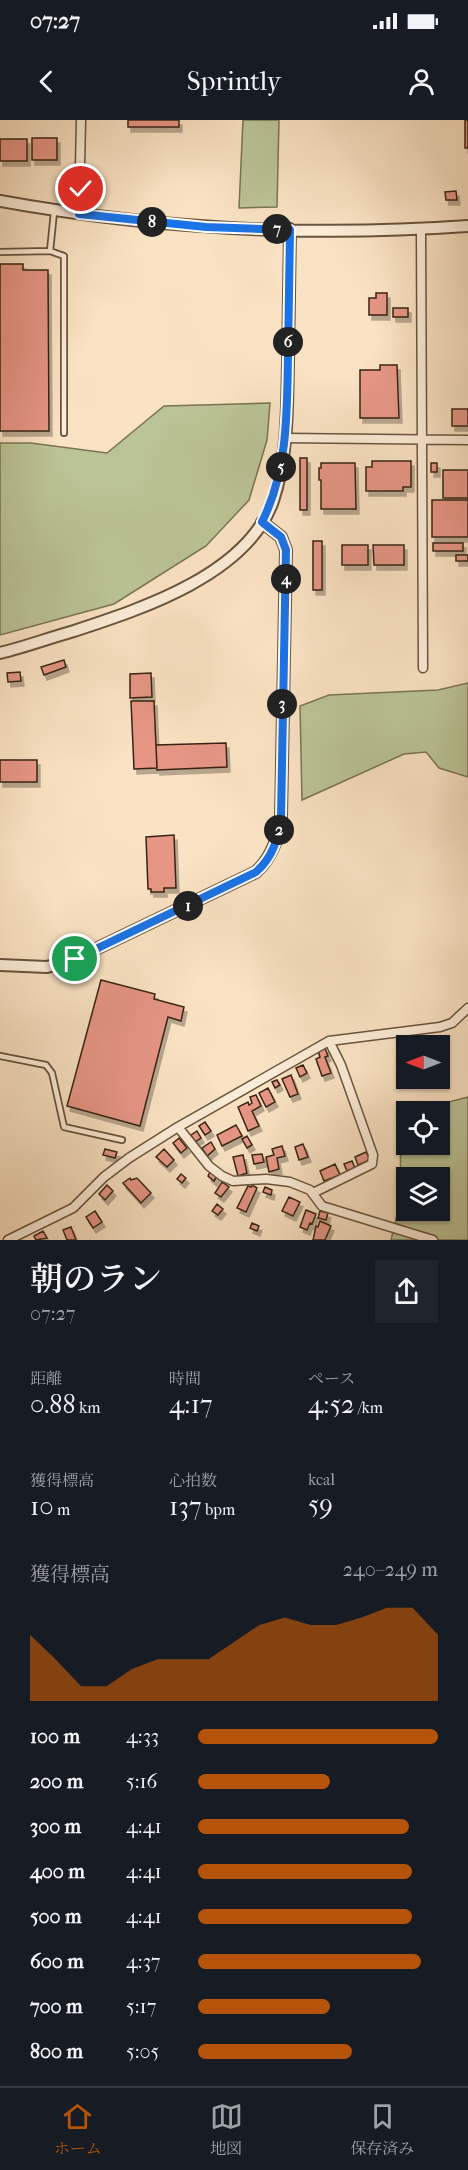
<!DOCTYPE html>
<html lang="ja">
<meta charset="utf-8">
<style>
:root{--surface:#171b24;--page:#20242c;--text:#f1f3f6;--muted:#9ea1a6;--line:#363941;--accent:#b45309}
body{margin:0;font-family:"IM FELL French Canon","Noto Serif JP",serif;background:var(--page);color:var(--text);height:100vh;display:flex;flex-direction:column;font-size:22px;white-space:nowrap}
*{box-sizing:border-box;margin:0}
p{font-size:20px;color:var(--muted)}
.icon{flex:none;width:33px;height:33px;fill:none;stroke:currentColor;stroke-width:2;stroke-linecap:round;stroke-linejoin:round}
.map{position:relative;height:1120px;overflow:hidden}
.panel{display:flex;flex-direction:column;background:var(--surface);flex:1}
.panel>*{flex:none}
.needle{width:39px;rotate:270deg}
.controls{position:absolute;left:396px;top:915px;display:grid;gap:12px}
.controls a{display:grid;place-items:center;width:54px;height:54px;border-radius:0px;background:var(--surface);box-shadow:0 2px 4px #0004;font-size:30px}
.pin{position:absolute;display:grid;place-items:center;width:51px;height:51px;color:#fff;margin:-26px;border:3px solid #fff;border-radius:50%;box-shadow:0 2px 6px #0007}
.km{position:absolute;width:30px;height:30px;margin:-15px;border-radius:50%;background:#222;color:#fff;font-size:16px;line-height:30px;text-align:center}
.round{display:grid;place-items:center;flex:none;width:63px;height:63px;border-radius:0px;background:var(--page)}
.overview{display:flex;align-items:center;justify-content:space-between;height:102px;padding:0 30px}
h1{font-size:33px;font-weight:600;line-height:45px}
.metrics{display:grid;grid-template-columns:repeat(3,1fr);gap:9px;height:102px;padding:6px 30px}
.metrics div{display:grid;align-content:center}
.metrics b{font-size:26px;font-weight:600}
.metrics small{font-size:16px;font-weight:400}
.metrics p{font-size:16px}
.chart{height:168px;padding:12px 30px}
.chart p{display:flex;justify-content:space-between}
.chart svg{width:100%;height:108px;margin-top:6px;fill:var(--accent);opacity:.7}
ul{padding:0 30px;list-style:none;font-size:20px}
li{display:grid;grid-template-columns:96px 72px 1fr;align-items:center;height:45px}
li i{height:15px;border-radius:8px;background:var(--accent)}
.status{display:flex;justify-content:space-between;align-items:center;height:42px;padding:0 30px;background:var(--surface);direction:ltr}
.status svg{height:16px;fill:currentColor}
header{display:flex;justify-content:space-between;align-items:center;height:78px;padding:0 30px;background:var(--surface);font-size:27px;font-weight:600}
.tabs{display:flex;justify-content:space-around;align-items:center;height:84px;border-top:2px solid var(--line);background:var(--surface);font-size:16px;color:var(--muted)}
.tabs a{display:grid;justify-items:center;gap:3px}
.tabs .selected{color:var(--accent)}
.map>svg:first-child{display:block}
.green{fill:#bbc496;stroke:#797454;stroke-width:1.5;fill-rule:evenodd}
.building{fill:#e79686;stroke:#372412;stroke-width:1.5;filter:url(#shadow)}
.lines{fill:none;stroke-linecap:round;stroke-linejoin:round}
.service-casing{stroke:#68543e;stroke-width:8}
.minor-casing{stroke:#68543e;stroke-width:11}
.tertiary-casing{stroke:#68543e;stroke-width:14}
.service{stroke:#fcedd9;stroke-width:4.5}
.minor{stroke:#fcedd9;stroke-width:8}
.tertiary{stroke:#fcedd9;stroke-width:10}
.route-casing{stroke:#fff;stroke-width:12}
.route{stroke:#1a73e8;stroke-width:8}
</style>
<div class="status"><b>07:27</b><svg viewBox="0 0 49 12"><path d="M0 12V9h3v3zM5 12V6h3v6zM10 12V3h3v9zM15 12V0h3v12zM26 1h20v11H26zM47 4h2v5h-2z"/></svg></div>
<header><svg class="icon" aria-label="back" viewBox="0 0 24 24"><path d="M15 5l-7 7 7 7"/></svg>Sprintly<svg class="icon" aria-label="person" viewBox="0 0 24 24"><circle cx="12" cy="8" r="4"/><path d="M4 21q1-7 8-7t8 7"/></svg></header>
<div class="map">
<svg width="468" height="1120" viewBox="0 0 468 1120">
<defs>
<filter id="shadow"><feDropShadow dx="3" dy="5" stdDeviation="0" flood-color="#0004"/></filter>
</defs>
<rect width="100%" height="100%" fill="#fae3c4"/>
<filter id="stains"><feTurbulence type="fractalNoise" baseFrequency=".00333" numOctaves="4"/><feColorMatrix values="0 0 0 0 .2 0 0 0 0 .09 0 0 0 0 .02 0 0 0 .5 -.17"/></filter>
<radialGradient id="worn" r=".72"><stop offset=".6" stop-color="#630" stop-opacity="0"/><stop offset="1" stop-color="#630" stop-opacity=".3"/></radialGradient>
<path class="green" d="M243,0h36l-2,87 -38,1z
M270,283l-3,37 -18,60 -43,46 -92,58 -114,31v-192h31l76,10 57,-47z
M468,563v94l-29,-9 -13,-16 -22,2 -102,46 -2,-94 29,-11 109,-5z
M468,977v143h-77l9,-37 1,-88 5,-1v30h34v-32l-26,-1zM406,1058h34v32h-34z"/>
<path class="building" d="M128,0h51v7h-51z
M465,0h3v28h-3z
M32,18h25v22h-25z
M0,19h27v22h-27z
M456,71l1,9h-11l-1,-8z
M0,144h23v6h25l1,161h-49z
M376,173h11v22h-18v-17h7z
M393,188h15v9h-15z
M380,245h17l2,53h-39v-48h20z
M452,289h16v17h-16z
M300,338h7v52h-7z
M372,341h39v26h-8v4h-37v-24h6z
M321,343h34l1,46h-35v-29h-2v-12h2z
M431,343h6v9h-6z
M443,350h25v28h-25z
M432,380h36v37h-36z
M313,421h9v49h-9z
M433,423h30v8h-30z
M342,425h26v20h-26z
M373,425h31v20h-30z
M456,435h12v6h-12z
M64,540l2,7 -22,8 -3,-8z
M20,552l1,9 -13,1 -1,-9z
M151,553l1,24 -22,1v-24z
M131,581h23l3,67 -23,1z
M226,623l1,24 -70,3 -1,-25z
M0,640h37v22h-37z
M174,715l2,53h-12v4h-13v-3h-3l-2,-52z
M101,860l54,14 -1,5 30,8 -3,14 -13,-4 -28,109 -73,-20z
M325,928l3,8 -3,1 6,16 -9,3 -6,-17 4,-2 -2,-6z
M303,945l4,8 -7,4 -4,-9z
M291,955l7,19 -8,3 -8,-18z
M277,960l3,5 -5,3 -3,-6z
M268,968l7,14 -9,5 -7,-14z
M256,975l5,11 -9,5 7,15 -11,5 -10,-24 10,-5 1,3 3,-2 -2,-6z
M205,1002l6,9 -6,4 -6,-9z
M236,1005l6,11 -20,10 -5,-11z
M197,1011l4,7 -6,4 -4,-7z
M247,1016l5,9 -5,3 -5,-9z
M179,1018l8,10 -6,5 -8,-10z
M211,1022l4,7 -8,7 -5,-8z
M303,1024l5,13 -9,3 -4,-13z
M282,1026l3,10 -8,2 2,11 -10,3 -3,-15 8,-2 -2,-6z
M105,1029l12,3 -2,6 -12,-3z
M164,1029l10,11 -7,7 -11,-10z
M366,1032l4,8 -12,5 -3,-8z
M262,1034l2,8 -10,2 -2,-9z
M243,1035l4,18 -9,3 -5,-19z
M352,1041l3,7 -8,3 -3,-7z
M335,1044l5,11 -16,6 -4,-10z
M210,1052l7,4 -3,5 -6,-5z
M181,1054l5,4 -4,5 -5,-4z
M130,1058l1,2 6,-2 14,15 -10,10 -18,-20z
M222,1062l7,5 -8,10 -6,-4z
M107,1065l6,6 -8,9 -6,-6z
M252,1065l5,3 -11,24 -9,-4 11,-22 3,1z
M265,1067l7,3 -1,5 -8,-3z
M289,1077l11,5 -7,14 -11,-5z
M217,1084l6,5 -5,6 -6,-4z
M306,1090l10,4 -4,10 -2,-1 -3,7 -7,-3z
M95,1091l7,11 -9,6 -7,-11z
M320,1091l8,2 -2,7 -8,-2z
M320,1101l11,5 -6,14h-12l3,-14 2,1z
M252,1103l7,3 -2,5 -7,-3z
M71,1107l5,13h-9l-4,-10z
M43,1111l4,7 -11,2 -2,-4z"/>
<g class="lines">
<g class="service-casing">
<path id="service" d="M50,131l4,-39
M0,132l50,-1 14,5v177
M0,936l46,9 6,8 12,54 58,13"/>
</g>
<g class="minor-casing">
<path id="minor" d="M79,94l2,-94
M421,110l2,438
M285,318l183,2
M178,1007l31,39 13,10 11,5 33,-2 24,3 20,8 12,16 111,34
M313,1073l59,-29 1,-9 -32,-90 -12,-24
M8,1120l65,-32 31,-31 25,-19 49,-31 151,-86 111,-14 12,-4 16,-15"/>
</g>
<g class="tertiary-casing">
<path id="tertiary" d="M0,81c154,28 312,36 468,25
M0,533c25,-6 49,-15 74,-22 67,-22 173,-56 199,-130 15,-45 14,-93 15,-140 1,-44 1,-88 2,-132
M0,845l47,2 28,-8 181,-87c16,-15 22,-33 25,-55l5,-267 -5,-13 -19,-15"/>
</g>
<use href="#service" class="service"/>
<use href="#minor" class="minor"/>
<use href="#tertiary" class="tertiary"/>
</g>
<g class="lines">
<g class="route-casing">
<path id="route" d="M75,839l181,-87c17,-15 22,-33 25,-55l5,-267 -5,-13 -19,-15c26,-52 25,-110 26,-167 1,-42 1,-84 2,-125l-84,-3 -127,-13 2,-25"/>
</g>
<use href="#route" class="route"/>
</g>
<rect width="100%" height="100%" filter="url(#stains)"/>
<rect width="100%" height="100%" fill="url(#worn)"/>
</svg>
<div class="controls">
<a><svg class="needle" viewBox="-14 -14 28 28"><path d="M0-13l5 13h-10z" fill="#e53935"/><path d="M0 13l5-13h-10z" fill="#9ea1a6"/></svg></a>
<a><svg class="icon" aria-label="locate" viewBox="0 0 24 24"><circle cx="12" cy="12" r="6"/><path d="M12 2v4M12 18v4M2 12h4M18 12h4"/></svg></a>
<a><svg class="icon" aria-label="layers" viewBox="0 0 24 24"><path d="M12 4l9 5-9 5-9-5zM3 14l9 5 9-5"/></svg></a>
</div>
<div class="pin" style="left:75px;top:839px;background:#1e9e55"><svg class="icon" aria-label="arrive" viewBox="0 0 24 24"><path d="M6 21V4h12l-3 4 3 4H6"/></svg></div>
<div class="pin" style="left:81px;top:69px;background:#d93025"><svg class="icon" aria-label="check" viewBox="0 0 24 24"><path d="M5 12l5 5 9-10"/></svg></div>
<b class="km" style="left:188px;top:786px">1</b>
<b class="km" style="left:279px;top:710px">2</b>
<b class="km" style="left:282px;top:584px">3</b>
<b class="km" style="left:286px;top:459px">4</b>
<b class="km" style="left:281px;top:347px">5</b>
<b class="km" style="left:288px;top:222px">6</b>
<b class="km" style="left:277px;top:109px">7</b>
<b class="km" style="left:152px;top:102px">8</b>
</div>
<section class="panel">
<div class="overview"><div><h1>朝のラン</h1><p>07:27</p></div><a class="round"><svg class="icon" aria-label="share" viewBox="0 0 24 24"><path d="M12 15V3M7 8l5-5 5 5M5 13v7h14v-7"/></svg></a></div>
<div class="metrics">
<div><p>距離</p><b>0.88<small> km</small></b></div>
<div><p>時間</p><b>4:17</b></div>
<div><p>ペース</p><b>4:52<small> /km</small></b></div>
</div>
<div class="metrics">
<div><p>獲得標高</p><b>10<small> m</small></b></div>
<div><p>心拍数</p><b>137<small> bpm</small></b></div>
<div><p>kcal</p><b>59</b></div>
</div>
<div class="chart"><p><span>獲得標高</span>240–249 m</p>
<svg viewBox="0 0 160 44" preserveAspectRatio="none"><path d="M0 44V17L10 27L20 38L30 38L40 31L50 27L60 27L70 27L80 20L90 13L100 10L110 13L120 13L130 10L140 6L150 6L160 17V44z"/></svg>
</div>
<ul>
<li><b>100 m</b>4:33<i style="width:100%"></i></li>
<li><b>200 m</b>5:16<i style="width:55%"></i></li>
<li><b>300 m</b>4:41<i style="width:88%"></i></li>
<li><b>400 m</b>4:41<i style="width:89%"></i></li>
<li><b>500 m</b>4:41<i style="width:89%"></i></li>
<li><b>600 m</b>4:37<i style="width:93%"></i></li>
<li><b>700 m</b>5:17<i style="width:55%"></i></li>
<li><b>800 m</b>5:05<i style="width:64%"></i></li>
</ul>
</section>
<nav class="tabs">
<a class="selected"><svg class="icon" aria-label="home" viewBox="0 0 24 24"><path d="M3 11l9-7 9 7M6 9v11h12V9"/></svg>ホーム</a>
<a><svg class="icon" aria-label="map" viewBox="0 0 24 24"><path d="M3 6l6-2 6 2 6-2v14l-6 2-6-2-6 2zM9 4v14M15 6v14"/></svg>地図</a>
<a><svg class="icon" aria-label="saved" viewBox="0 0 24 24"><path d="M7 4h10v16l-5-4-5 4z"/></svg>保存済み</a>
</nav>
